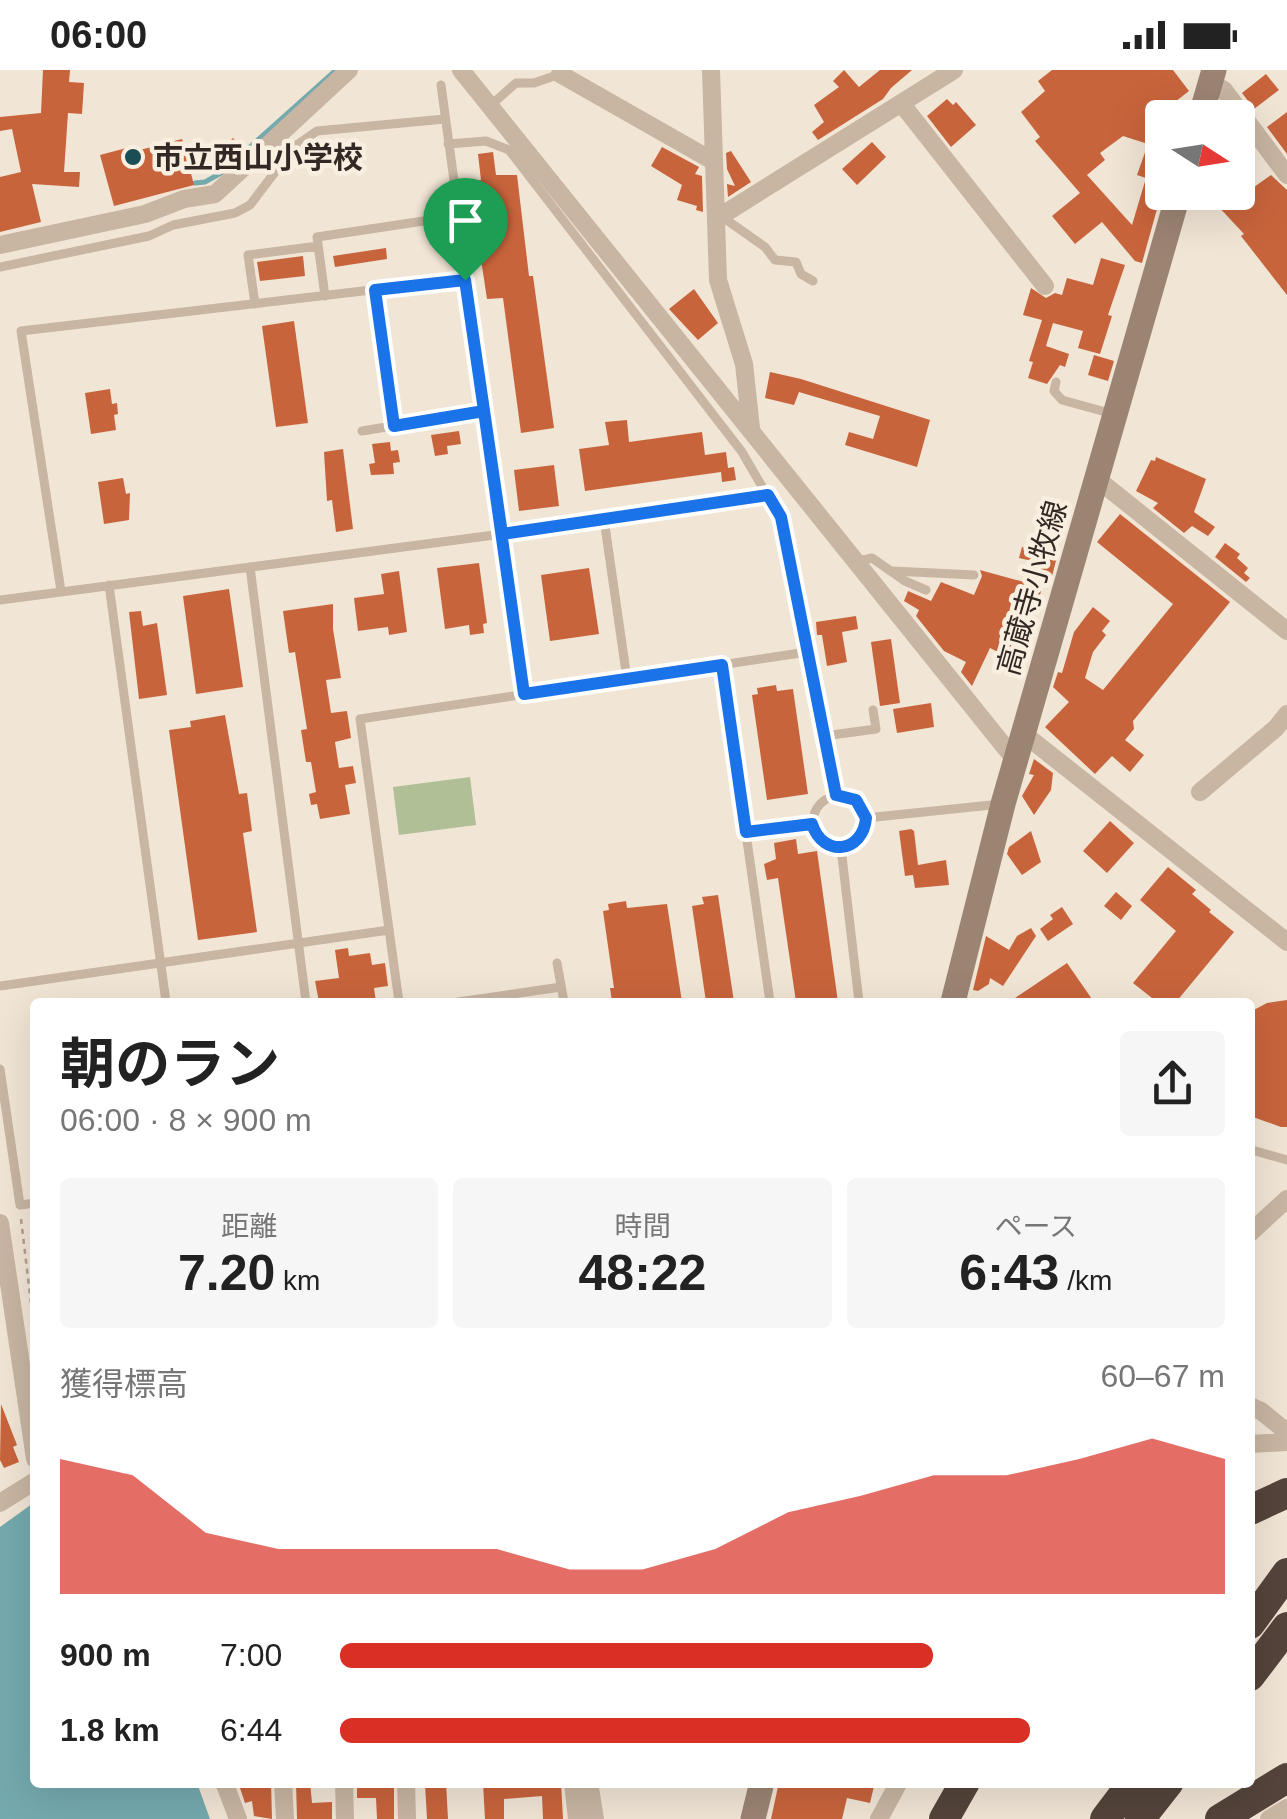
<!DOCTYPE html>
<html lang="ja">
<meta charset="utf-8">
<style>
:root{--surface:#fff;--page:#f6f6f6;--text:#222;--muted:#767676;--accent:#d93025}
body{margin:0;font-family:Helvetica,"Noto Sans JP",sans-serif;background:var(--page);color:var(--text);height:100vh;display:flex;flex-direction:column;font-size:38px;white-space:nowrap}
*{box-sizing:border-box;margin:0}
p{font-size:32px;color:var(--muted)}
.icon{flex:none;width:55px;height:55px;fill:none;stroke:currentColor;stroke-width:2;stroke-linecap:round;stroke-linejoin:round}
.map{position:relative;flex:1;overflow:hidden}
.side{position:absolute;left:30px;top:928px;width:1225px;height:790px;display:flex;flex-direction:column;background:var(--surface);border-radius:10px;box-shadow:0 10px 40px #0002}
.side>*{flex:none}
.needle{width:65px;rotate:102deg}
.controls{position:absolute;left:1145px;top:30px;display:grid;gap:20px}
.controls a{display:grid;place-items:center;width:110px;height:110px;border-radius:10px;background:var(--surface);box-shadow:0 10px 40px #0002;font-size:50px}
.pin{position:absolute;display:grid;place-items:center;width:85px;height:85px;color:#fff;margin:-102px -42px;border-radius:50% 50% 50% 0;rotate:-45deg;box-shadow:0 0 10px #0007}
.pin .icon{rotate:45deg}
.round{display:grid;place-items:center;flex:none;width:105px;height:105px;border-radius:10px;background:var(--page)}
.head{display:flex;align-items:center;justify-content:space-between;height:170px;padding:0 30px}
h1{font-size:55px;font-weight:700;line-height:75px}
.metrics{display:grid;grid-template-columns:repeat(3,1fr);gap:15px;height:170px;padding:10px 30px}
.metrics div{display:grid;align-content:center;border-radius:10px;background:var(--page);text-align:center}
.metrics b{font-size:50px;font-weight:700}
.metrics small{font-size:28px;font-weight:400}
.metrics p{font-size:28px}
.chart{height:280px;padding:20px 30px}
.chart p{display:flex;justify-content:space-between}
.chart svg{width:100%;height:180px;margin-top:10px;fill:var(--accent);opacity:.7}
ul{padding:0 30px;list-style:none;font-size:32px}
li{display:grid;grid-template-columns:160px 120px 1fr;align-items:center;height:75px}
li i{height:25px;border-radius:12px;background:var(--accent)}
.status{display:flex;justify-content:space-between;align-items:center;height:70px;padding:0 50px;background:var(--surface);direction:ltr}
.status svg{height:28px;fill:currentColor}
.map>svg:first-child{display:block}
.green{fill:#b0bf96}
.water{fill:#74a9ae}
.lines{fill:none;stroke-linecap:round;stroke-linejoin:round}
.stream{stroke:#74a9ae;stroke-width:5}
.building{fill:#c8643c;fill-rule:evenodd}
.path{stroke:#b49f8c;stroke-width:2.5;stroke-dasharray:5 5;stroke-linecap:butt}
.service{stroke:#c8b5a2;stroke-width:9}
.minor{stroke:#c8b5a2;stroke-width:18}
.secondary{stroke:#9c8473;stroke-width:25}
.motorway{stroke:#54443b;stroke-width:30}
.route-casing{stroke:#fff;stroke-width:20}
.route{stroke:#1a73e8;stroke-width:12}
.poi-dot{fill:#1a4e54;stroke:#f9efe1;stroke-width:4}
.labels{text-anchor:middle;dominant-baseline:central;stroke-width:9;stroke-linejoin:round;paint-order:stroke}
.poi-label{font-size:30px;font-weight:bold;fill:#332924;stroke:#f9efe1;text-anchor:start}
.street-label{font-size:30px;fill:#332924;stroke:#f9efe1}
</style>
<div class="status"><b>06:00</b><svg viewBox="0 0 49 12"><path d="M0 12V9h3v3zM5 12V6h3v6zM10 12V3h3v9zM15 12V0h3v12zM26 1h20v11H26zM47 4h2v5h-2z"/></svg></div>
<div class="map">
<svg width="1287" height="1749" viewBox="0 0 1287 1749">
<rect width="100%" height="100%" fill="#f1e5d5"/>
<path class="green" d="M470,707l6,48 -77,10 -6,-48z"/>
<path class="water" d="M32,1434l3,3v275l162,1 13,36h-210v-292z"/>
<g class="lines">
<path class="stream" d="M195,113l10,-1 16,-9 115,-103"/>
</g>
<path class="building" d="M43,0h27l-1,12 15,1 -2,31 -14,-1 -4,59h16l-1,15 -47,-3 9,38 -41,10v-55l21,-5 -9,-43 -12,2v-14l41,-4z
M844,0l15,17 21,-17h32l-21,18 -8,11 -65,41 -6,-8 12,-10 -10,-17 25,-18 -6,-6z
M1052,0h121l16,21 -18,14 10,13h-19v73l-20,72 -7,-2 -33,-39 -27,22 -23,-28 28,-23 -45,-52 5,-4 -19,-25 24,-21 -7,-10zM1123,66l25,8 -11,31 9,3 -14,47 -45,-50 18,-15 -5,-7z
M1266,4l13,16 -25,19 -12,-16z
M947,29l6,6 3,-3 20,23 -25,22 -24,-31z
M1287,42v42l-20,-27z
M233,68l9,9 -20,19 -9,-10z
M182,69l12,46 -80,21 -14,-51 34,-9 2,5z
M872,72l14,15 -29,28 -15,-16z
M662,77l37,20 -4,7 7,2 1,36 -7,-2 1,-4 -20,-6 5,-15 -31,-19z
M731,81l20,31 -23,15 -1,-13 8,2 -8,-17 -1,-16z
M493,82l3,23h21l12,101h4l21,152 -33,5 -18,-135 -16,1 -18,-118 12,-1 -3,-26z
M1271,105l16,15v105l-46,-59 3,-2 -27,-29 12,-13h9v-10l9,10z
M386,178l1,11 -52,8 -2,-11z
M303,186l2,20 -45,5 -3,-19z
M1101,188l24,7 -17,50 4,1 -12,38 -22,-6 5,-17 -30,-8 -7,23 23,8 -4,13 -5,-2 -13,19 -19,-6 5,-16 -4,-1 13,-41 -19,-5 8,-27 15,10 9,-5 7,2 5,-17 26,7z
M694,219l24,34 -20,17 -29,-31z
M294,251l14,102 -32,4 -14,-101z
M1094,285l20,6 -6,20 -20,-6z
M770,302l31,7 129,41 -13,47 -72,-22 4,-13 24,7 7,-23 -81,-24 -5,13 -29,-7z
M110,319l2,15 5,-1 1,11 -4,1 2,15 -25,4 -6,-41z
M627,350l2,22 73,-10 3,23 21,-3 2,16 6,-1 2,13 -14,2 -1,-10 -136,19 -6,-42 30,-4 -4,-23z
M459,361l2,13 -14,2 1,8 -13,2 -4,-21z
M390,372l1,9 7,-1 2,12 -7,1 1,11 -23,1 -2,-11 6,-1 -3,-19z
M343,379l10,80 -17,3 -4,-32 -5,1 -3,-49z
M1156,387l50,22 -12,33 21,15 -7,9 -16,-10 -8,7 -31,-25 5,-5 -22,-12 15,-31 4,1z
M554,395l5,41 -40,5 -5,-41z
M123,408l3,16 4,-1 -1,27 -25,4 -6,-42z
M1120,444l110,88 -97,119 1,8 -9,11 19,15 -14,17 -18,-16 -17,18 -50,-47 24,-25 -16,-15 5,-15 4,1 12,-41 19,-25 17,14 -8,10 4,4 -13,17 -8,26 18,12 70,-86 -76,-62z
M1225,473l15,11 -3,4 11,10 -4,5 6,5 -4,4 -31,-25z
M1022,477l36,6 -6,23 -14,-4 3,-9 -22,-5z
M479,493l8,60 -4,1 1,9 -14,2 -1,-10 -24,4 -8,-61z
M589,498l10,66 -49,7 -9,-66z
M980,500l62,17 -6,24 -18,-3 -15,28 26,13 -7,15 -32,-16 -18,38 -11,-14 5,-10 -22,-11 -28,-35 3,-6 -15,-9 4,-10 23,10 10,-19 33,13 8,-19z
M399,501l8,61 -18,3 -1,-8 -30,4 -4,-33 30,-4 -3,-20z
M229,519l14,98 -47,7 -13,-98z
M333,534v25l8,49 -15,2 5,33 16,-2 4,27 -16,4 4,26 14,-2 3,17 -11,2 5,29 -30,5 -3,-15 -6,1 -2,-11 7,-2 -5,-30h-5l-5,-32 6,-1 -12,-77 -6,1 -6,-42z
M141,541l2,15 14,-3 10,72 -28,4 -10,-87z
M856,546l2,13 -16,3 5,30 -20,4 -5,-31h-5l-1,-13z
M891,569l9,64 -20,3 -9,-64z
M776,615l1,6 16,-2 15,105 -41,6 -15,-105 6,-1 -1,-6z
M931,633l3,24 -37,6 -4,-24z
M225,645l14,79 8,-1 5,38 -9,2 14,99 -59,8 -29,-210 22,-3 -1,-6z
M1034,689l19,14 -2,17 -17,25 -12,-19 12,-21 -5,-1z
M1110,751l24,22 -27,30 -24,-22z
M911,759l3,2 4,34 28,-5 3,25 -34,3 -2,-13 -8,1 -6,-45z
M1031,761l10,31 -19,13 -15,-21 2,-7z
M796,769l2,15 19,-3 21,151h-42l-18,-124 -11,2 -3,-16 12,-5 -2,-16z
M1168,797l28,23 -4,4 19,16 -2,2 25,20 -58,70h-19l-24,-19 43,-52 -36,-31z
M1116,822l16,14 -11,14 -17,-14z
M718,825l16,107h-28l-14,-96 12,-2 -2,-7z
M626,831l1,7 40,-4 15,98 -70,-1 -2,-13h4l-11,-77 6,-1 -1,-6z
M1062,837l11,17 -25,17 -8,-12 13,-10 -3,-4z
M1031,858l5,8 -33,50 -13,-8 -1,6 -11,7 -5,-1 13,-54 23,14 8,-14z
M348,878l1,8 21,-3 2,12 13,-2 3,23 -14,2 2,14h-57l-4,-21 24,-3 -4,-28z
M1067,893l27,39h-85l18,-12z
M1287,930v127h-6l-31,-11v-104l17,-9z
M1,1334l16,41 -4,2 6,15 -15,6 -4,-8z
M238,1712h33l1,37 -18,-3 -2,-15 -7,2z
M296,1712h14l2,21 20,-1v17h-35z
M357,1712h37v37h-17l-1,-21h-19z
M446,1712l2,37h-21l-2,-35z
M561,1712l2,37h-20l-1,-23 -38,3v20h-19l-2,-36z
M779,1712h96l-5,21 -23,-5 -5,21h-71z"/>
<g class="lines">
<path class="path" d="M32,1145l3,28
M21,1149l14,118"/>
<path class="service" d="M441,15l83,609
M490,36l26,-23h18l26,-9
M448,74l38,-3 23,9 233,302 25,43
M721,146l44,31 10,13 21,2 5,12 12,7
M0,197l149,-31 24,-11 62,-12 15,-8 44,-58 23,-16 128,-12
M375,220l19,136
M325,226l-8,-59 140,-21
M255,234l-7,-49 70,-9
M1056,312l-2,9 8,9 51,14
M362,361l122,-20
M604,449l23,160
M859,491l13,-3 33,23 21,9
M250,497l56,435
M893,501l81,4
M109,515l57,417
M61,521l-40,-260 444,-52
M0,530l502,-66 265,-39 14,22 56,278
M722,595l48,337
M824,666l52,-7 -3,-19
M813 752a26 26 0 1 1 52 0a26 26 0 1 1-52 0Z
M866,748l135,-14
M746,762l67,-8
M841,778l18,154
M557,893l7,39
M0,916l389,-56
M399,932l-39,-283 447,-67
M458,932l103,-15
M0,999l20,136 15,-2
M1252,1080l35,10"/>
<path class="minor" d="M461,0l555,691
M711,0l7,210 26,84 7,64
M560,4l153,87
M1210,12l14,8 63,85
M901,33l144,183
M716,149l238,-149
M0,175l145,-31 39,-15 31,-5 134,-124
M1097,409l190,152
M1024,664l263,208
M1200,722l76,-64 11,-14
M0,1153l35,236
M1250,1163l37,-34
M1250,1336l11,5 26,21
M1250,1374l37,-2
M0,1433l35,-22
M224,1712l14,37
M283,1712l2,37
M344,1712l1,37
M406,1712l1,37
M573,1712l4,37
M589,1712l6,37
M879,1749l20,-37
M1269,1749l18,-11"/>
<path class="secondary" d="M1200,48l14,-48
M953,932l50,-198 176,-612
M753,1749l9,-37"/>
<path class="motorway" d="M1250,1440l37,-17
M1250,1554l37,-51
M1250,1606l37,-49
M944,1749l21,-37
M1105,1749l28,-37
M1140,1749l29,-37
M1220,1749l67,-41"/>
</g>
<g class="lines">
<g class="route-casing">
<path id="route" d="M465,210l37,254 266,-39 13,22 55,278 20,5 10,18c-3,35 -43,40 -54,6l-66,8 -24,-167 -198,29 -40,-283 -90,15 -19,-136 90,-10"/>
</g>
<use href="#route" class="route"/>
</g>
<circle class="poi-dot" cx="133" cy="87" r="10"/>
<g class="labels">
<g class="poi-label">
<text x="153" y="87">市立西山小学校</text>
</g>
<g class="street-label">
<text transform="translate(1032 518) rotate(-74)">高蔵寺小牧線</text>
</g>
</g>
</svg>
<div class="controls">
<a><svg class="needle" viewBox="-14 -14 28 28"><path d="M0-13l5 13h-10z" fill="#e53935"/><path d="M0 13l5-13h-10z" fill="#767676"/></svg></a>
</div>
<div class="pin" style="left:465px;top:210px;background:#1e9e55"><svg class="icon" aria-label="arrive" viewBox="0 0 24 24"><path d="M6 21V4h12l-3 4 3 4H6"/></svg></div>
<section class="side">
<div class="head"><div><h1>朝のラン</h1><p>06:00 · 8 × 900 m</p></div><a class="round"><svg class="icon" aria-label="share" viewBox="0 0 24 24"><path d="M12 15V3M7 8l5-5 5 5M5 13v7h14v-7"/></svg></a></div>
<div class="metrics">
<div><p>距離</p><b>7.20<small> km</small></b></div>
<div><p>時間</p><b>48:22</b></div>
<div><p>ペース</p><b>6:43<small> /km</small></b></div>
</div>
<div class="chart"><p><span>獲得標高</span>60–67 m</p>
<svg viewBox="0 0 160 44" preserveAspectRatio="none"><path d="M0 44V11L10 15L20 29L30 33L40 33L50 33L60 33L70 38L80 38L90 33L100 24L110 20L120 15L130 15L140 11L150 6L160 11V44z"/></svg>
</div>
<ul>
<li><b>900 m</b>7:00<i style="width:67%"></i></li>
<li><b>1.8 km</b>6:44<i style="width:78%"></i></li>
</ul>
</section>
</div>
